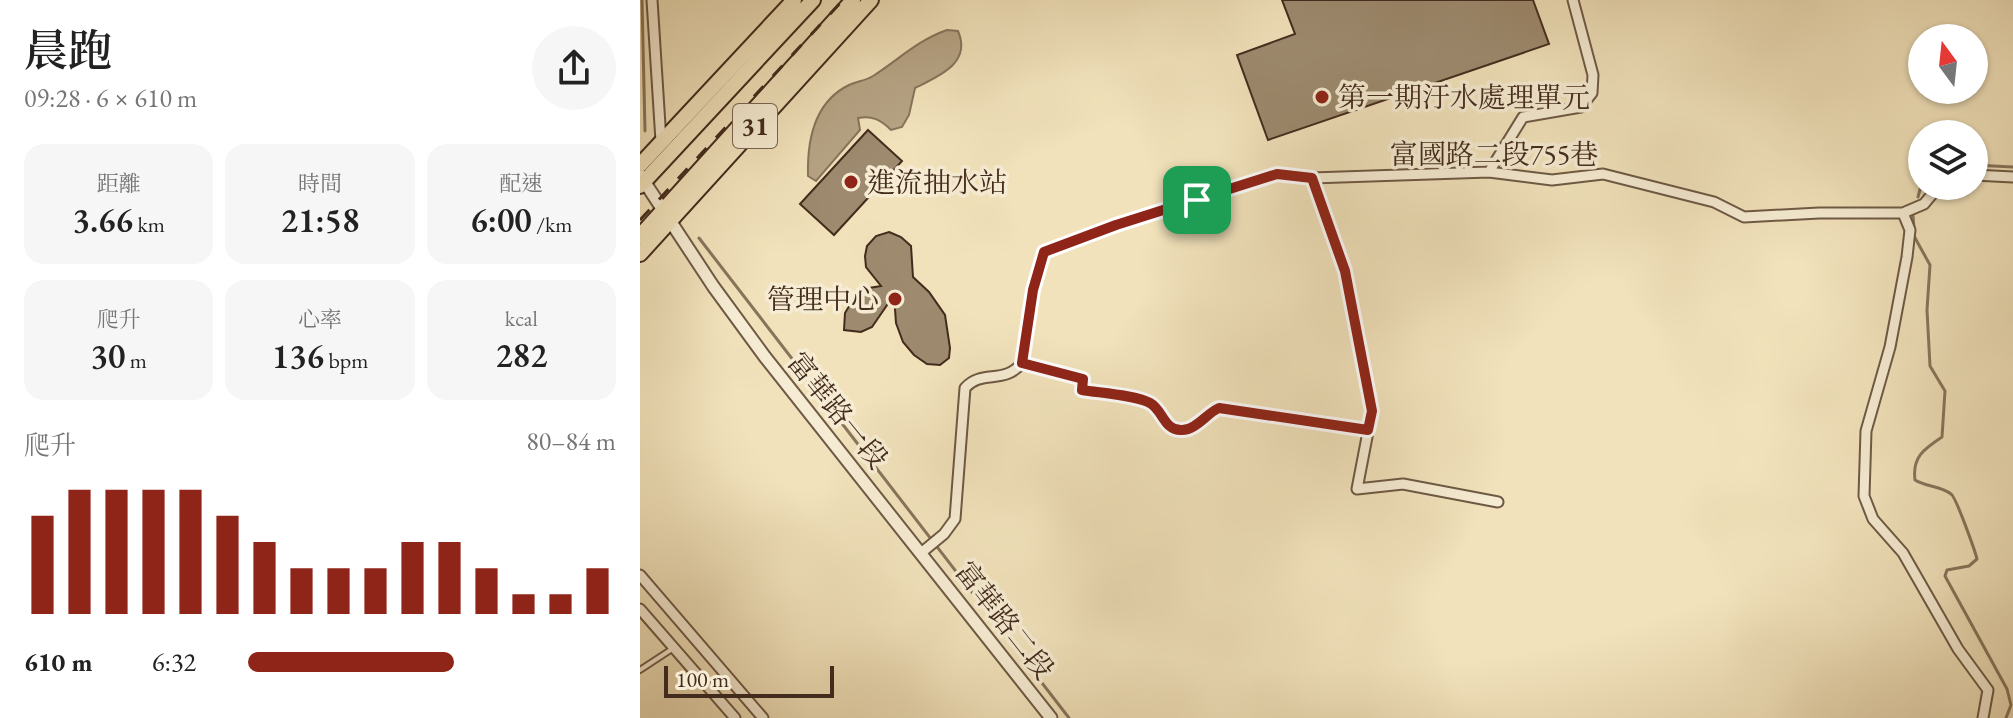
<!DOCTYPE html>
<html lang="zh-TW">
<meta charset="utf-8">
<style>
:root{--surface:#fff;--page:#f6f6f6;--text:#222;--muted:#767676;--accent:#8f2418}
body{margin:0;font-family:"EB Garamond","Noto Serif TC",serif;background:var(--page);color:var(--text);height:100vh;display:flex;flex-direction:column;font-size:30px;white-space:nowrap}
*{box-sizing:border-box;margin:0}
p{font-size:26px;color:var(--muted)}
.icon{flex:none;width:44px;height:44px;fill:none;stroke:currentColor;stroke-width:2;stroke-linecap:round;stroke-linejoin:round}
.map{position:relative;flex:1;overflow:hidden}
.side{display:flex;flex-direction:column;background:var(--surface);width:640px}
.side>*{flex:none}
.needle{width:52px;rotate:345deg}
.controls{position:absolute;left:1268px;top:24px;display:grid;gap:16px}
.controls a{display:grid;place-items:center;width:80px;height:80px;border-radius:50%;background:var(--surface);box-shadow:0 2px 6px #0004;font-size:40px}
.scale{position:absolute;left:24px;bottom:20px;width:170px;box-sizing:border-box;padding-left:8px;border:4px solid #432b1d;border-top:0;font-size:22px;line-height:28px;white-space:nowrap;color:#432b1d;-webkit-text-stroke:6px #f6ecd3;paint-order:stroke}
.pin{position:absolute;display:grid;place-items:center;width:68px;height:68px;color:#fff;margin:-34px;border-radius:16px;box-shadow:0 4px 12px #0006}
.round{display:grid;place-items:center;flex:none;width:84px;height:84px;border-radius:42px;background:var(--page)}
.headline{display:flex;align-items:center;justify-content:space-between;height:136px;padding:0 24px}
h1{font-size:44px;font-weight:600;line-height:60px}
.stats{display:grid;grid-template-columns:repeat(3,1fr);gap:12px;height:136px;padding:8px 24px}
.stats div{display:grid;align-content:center;border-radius:20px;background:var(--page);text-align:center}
.stats b{font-size:34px;font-weight:600}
.stats small{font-size:22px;font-weight:400}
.stats p{font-size:22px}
.chart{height:224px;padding:16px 24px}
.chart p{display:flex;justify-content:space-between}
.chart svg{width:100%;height:144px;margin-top:8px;stroke:var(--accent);stroke-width:6}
ul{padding:0 24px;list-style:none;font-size:26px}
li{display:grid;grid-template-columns:128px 96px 1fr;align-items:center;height:60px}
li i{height:20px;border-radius:10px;background:var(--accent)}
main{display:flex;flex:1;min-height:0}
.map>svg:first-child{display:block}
.water{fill:#b6a485;stroke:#88745b;stroke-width:2}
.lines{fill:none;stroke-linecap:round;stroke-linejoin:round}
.stream{stroke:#88745b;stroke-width:3}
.building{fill:#9d8a6f;stroke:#432b1d;stroke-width:2}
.service-casing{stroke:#6e5944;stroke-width:8}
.minor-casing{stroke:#6e5944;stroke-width:13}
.tertiary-casing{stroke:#6e5944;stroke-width:15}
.primary-casing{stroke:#432b1d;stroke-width:18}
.service{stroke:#f6ecd3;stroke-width:4}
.minor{stroke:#f6ecd3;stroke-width:9}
.tertiary{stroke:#f6ecd3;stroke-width:11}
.primary{stroke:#f1e2bb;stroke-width:14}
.rail{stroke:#432b1d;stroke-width:3;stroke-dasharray:14 14;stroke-linecap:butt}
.route-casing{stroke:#fff;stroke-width:16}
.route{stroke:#8f2418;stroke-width:10}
.poi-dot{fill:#8f2418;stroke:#f6ecd3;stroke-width:3}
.labels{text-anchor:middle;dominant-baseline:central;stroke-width:7;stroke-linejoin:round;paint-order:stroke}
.shield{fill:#f6ecd3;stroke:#796554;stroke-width:2}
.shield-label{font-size:26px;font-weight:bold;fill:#432b1d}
.poi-label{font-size:28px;fill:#432b1d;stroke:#f6ecd3;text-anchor:start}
.street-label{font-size:28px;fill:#432b1d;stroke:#f6ecd3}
</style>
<main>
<section class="side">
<div class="headline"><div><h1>晨跑</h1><p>09:28 · 6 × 610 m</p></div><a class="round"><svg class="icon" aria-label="share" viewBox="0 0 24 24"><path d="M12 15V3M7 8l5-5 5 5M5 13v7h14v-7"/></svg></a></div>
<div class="stats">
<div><p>距離</p><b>3.66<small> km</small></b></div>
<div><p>時間</p><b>21:58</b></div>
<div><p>配速</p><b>6:00<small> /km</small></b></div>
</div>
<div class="stats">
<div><p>爬升</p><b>30<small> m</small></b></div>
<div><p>心率</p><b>136<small> bpm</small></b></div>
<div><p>kcal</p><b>282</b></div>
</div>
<div class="chart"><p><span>爬升</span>80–84 m</p>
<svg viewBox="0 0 160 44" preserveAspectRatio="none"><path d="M5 44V14M15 44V6M25 44V6M35 44V6M45 44V6M55 44V14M65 44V22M75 44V30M85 44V30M95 44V30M105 44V22M115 44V22M125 44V30M135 44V38M145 44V38M155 44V30"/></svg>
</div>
<ul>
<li><b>610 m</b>6:32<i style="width:56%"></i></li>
</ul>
</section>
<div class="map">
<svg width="1373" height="718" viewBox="0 0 1373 718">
<rect width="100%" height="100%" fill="#f1e2bb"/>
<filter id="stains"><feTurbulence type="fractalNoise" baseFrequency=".0025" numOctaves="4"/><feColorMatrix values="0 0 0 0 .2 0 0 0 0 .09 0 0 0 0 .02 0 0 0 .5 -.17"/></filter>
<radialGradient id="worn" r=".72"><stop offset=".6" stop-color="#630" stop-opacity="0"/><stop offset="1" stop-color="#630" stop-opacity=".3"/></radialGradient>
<path class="water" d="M307,30l11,1c14,32 -19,45 -43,57l-6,27 -7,12 -11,3c-10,-10 -19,-15 -33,-12l2,12 -44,51 -8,-5c-1,-36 6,-74 41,-91 8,-4 16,-4 24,-9 25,-16 45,-36 74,-46z"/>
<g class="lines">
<path class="stream" d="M2,0l3,131
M1334,165l39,2
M1278,197l4,-15
M1273,216l1,12
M1274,236l16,29 -3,45 3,56 15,25 -3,46c-18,12 -30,20 -27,43 11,7 26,6 36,14 5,3 24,57 26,65l-8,7 -22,4 -2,6 62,113 4,16 -5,13
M59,238l370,480"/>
</g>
<path class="building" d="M642,0h251l16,44 -281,96 -31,-85 58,-21z
M228,130l34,31 -68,74 -34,-31z
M249,232l12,5 10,9 2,31 16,15 16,23 5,33 -1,10 -9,7 -13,-1 -13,-9 -11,-13 -7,-19 -2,-28 -22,32 -11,5 -17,-2 1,-17 6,-10 18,-15 12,-2 -15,-19 -1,-11 2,-10 9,-10z"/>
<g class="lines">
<g class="service-casing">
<path id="service" d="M384,364l59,15 -1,11c18,3 53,5 68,13 13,7 14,28 32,27 14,0 25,-17 37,-22l148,22
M0,670l32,-21"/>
</g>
<g class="minor-casing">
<path id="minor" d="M12,0l9,141
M849,172l34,-55 58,-10 11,-14 1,-18 -20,-75
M1334,175l39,2
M672,178l33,93 27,140 -15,78 46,-5 95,18
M1263,213l7,17 -3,27 -17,90 -24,84 -2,65 9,23 30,34 55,96 30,41 -5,28
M281,553l23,-19 11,-15 10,-131c17,-19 39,-3 57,-25l11,-73 11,-38 72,-27 161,-51 35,4 177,-6 63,8 51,-6 111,28 30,15 75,-4h84l21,-9 15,-18
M0,575l123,143
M0,609l95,109"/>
</g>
<g class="tertiary-casing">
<path id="tertiary" d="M0,175l73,111 52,71 286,361"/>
</g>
<g class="primary-casing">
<path id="primary" d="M0,165l154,-165
M0,186l173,-186
M0,236l213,-236
M0,254l231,-254"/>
</g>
<use href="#service" class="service"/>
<use href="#minor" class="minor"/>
<use href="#tertiary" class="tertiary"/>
<use href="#primary" class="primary"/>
<path class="rail" d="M0,220l203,-220"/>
</g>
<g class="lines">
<g class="route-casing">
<path id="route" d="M637,174l35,4 33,93 27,140 -4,19 -149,-22c-12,5 -23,22 -37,22 -18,1 -19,-20 -32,-27 -15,-8 -50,-10 -68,-13l1,-11 -61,-16 11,-73 11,-38 72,-27z"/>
</g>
<use href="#route" class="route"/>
</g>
<g class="poi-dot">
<circle cx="682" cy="97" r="8"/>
<circle cx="211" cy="182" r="8"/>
<circle cx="255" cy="299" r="8"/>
</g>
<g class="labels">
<rect class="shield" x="93" y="104" width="44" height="44" rx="6"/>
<g class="shield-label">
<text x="115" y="126">31</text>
</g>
<g class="poi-label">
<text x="698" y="97">第一期汙水處理單元</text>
<text x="227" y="182">進流抽水站</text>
<text x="239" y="299" text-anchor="end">管理中心</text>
</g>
<g class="street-label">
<text x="854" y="154">富國路二段755巷</text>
<text transform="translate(198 410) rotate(51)">富華路一段</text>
<text transform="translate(365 620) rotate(52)">富華路二段</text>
</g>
</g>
<rect width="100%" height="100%" filter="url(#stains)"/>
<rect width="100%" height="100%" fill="url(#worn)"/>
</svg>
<div class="controls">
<a><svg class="needle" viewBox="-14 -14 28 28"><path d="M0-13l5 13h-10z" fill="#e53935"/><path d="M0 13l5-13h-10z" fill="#767676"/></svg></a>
<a><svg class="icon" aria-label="layers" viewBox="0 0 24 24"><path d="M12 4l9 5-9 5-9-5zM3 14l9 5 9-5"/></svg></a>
</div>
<div class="scale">100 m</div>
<div class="pin" style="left:557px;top:200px;background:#1e9e55"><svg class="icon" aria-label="arrive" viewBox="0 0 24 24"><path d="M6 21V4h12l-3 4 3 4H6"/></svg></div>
</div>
</main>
